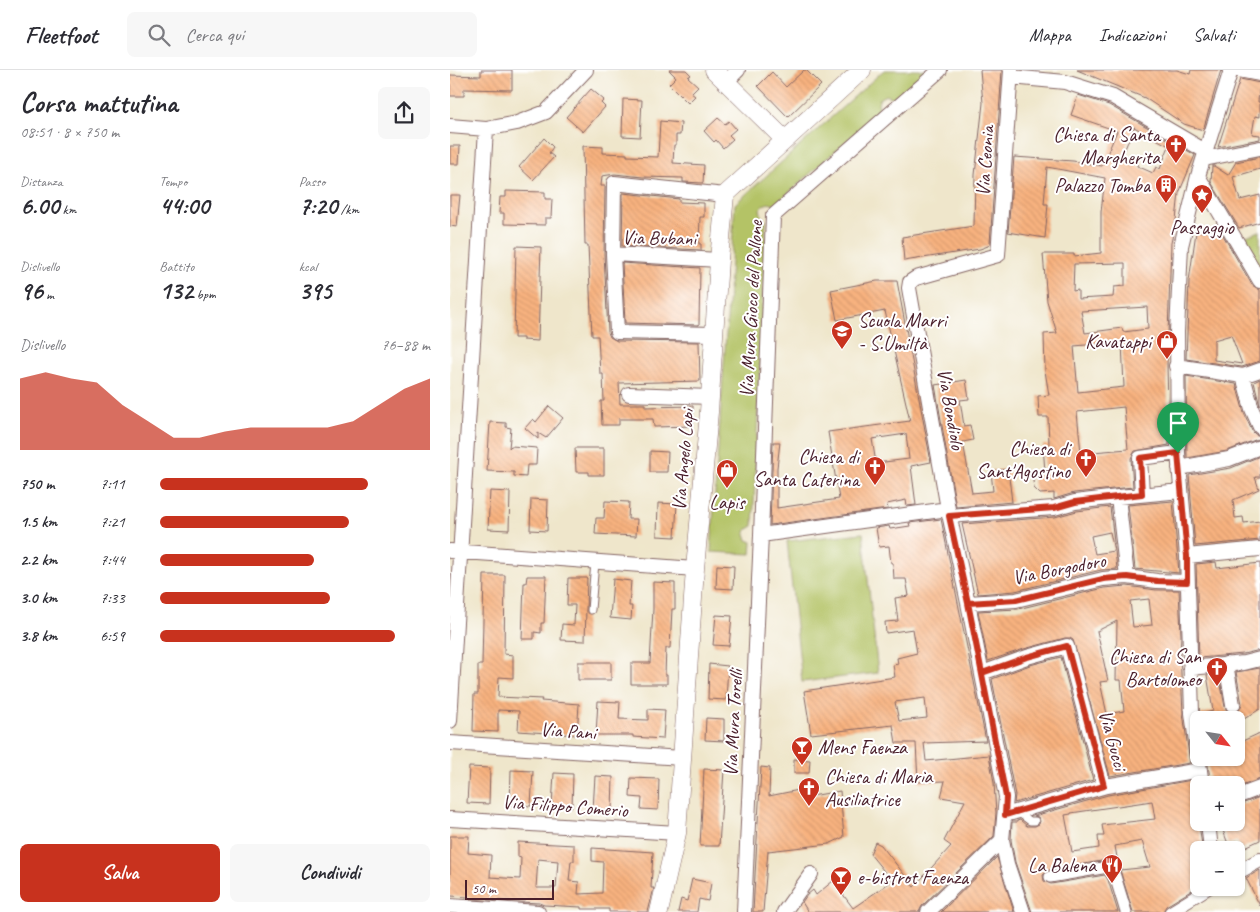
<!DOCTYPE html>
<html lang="it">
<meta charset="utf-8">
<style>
:root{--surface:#fff;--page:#f7f7f7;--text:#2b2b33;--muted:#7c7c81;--line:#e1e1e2;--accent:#c8321e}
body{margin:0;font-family:Caveat,sans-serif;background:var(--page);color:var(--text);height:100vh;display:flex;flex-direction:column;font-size:19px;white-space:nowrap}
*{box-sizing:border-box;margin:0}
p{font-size:16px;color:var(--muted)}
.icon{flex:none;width:28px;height:28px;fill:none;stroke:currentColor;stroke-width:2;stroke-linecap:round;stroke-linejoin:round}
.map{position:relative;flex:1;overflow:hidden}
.sheet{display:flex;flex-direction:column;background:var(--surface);width:450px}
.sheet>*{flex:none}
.needle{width:32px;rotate:120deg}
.fabs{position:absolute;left:740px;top:641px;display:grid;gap:10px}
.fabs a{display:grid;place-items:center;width:55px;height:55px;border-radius:8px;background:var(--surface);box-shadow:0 1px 4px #0004;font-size:25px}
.scale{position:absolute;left:15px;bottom:12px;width:89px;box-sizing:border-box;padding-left:5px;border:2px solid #4a1f2b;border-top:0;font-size:14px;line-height:18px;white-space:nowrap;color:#4a1f2b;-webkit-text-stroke:4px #fff;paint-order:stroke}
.pin{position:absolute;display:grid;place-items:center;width:42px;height:42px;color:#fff;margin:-51px -21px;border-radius:50% 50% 50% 0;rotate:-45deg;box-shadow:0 0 5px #0007}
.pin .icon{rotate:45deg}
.round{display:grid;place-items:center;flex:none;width:52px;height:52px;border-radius:8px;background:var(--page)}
.head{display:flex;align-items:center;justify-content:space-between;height:85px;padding:0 20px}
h1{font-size:28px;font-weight:700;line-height:38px}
.stats{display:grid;grid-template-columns:repeat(3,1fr);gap:8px;height:85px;padding:5px 20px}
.stats div{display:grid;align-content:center}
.stats b{font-size:25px;font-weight:700}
.stats small{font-size:14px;font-weight:400}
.stats p{font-size:14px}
.chart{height:140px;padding:10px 20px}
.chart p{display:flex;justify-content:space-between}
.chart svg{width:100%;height:90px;margin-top:5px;fill:var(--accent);opacity:.7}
.primary-button{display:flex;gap:10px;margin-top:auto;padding:10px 20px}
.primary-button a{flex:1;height:58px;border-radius:8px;background:var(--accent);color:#fff;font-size:20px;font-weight:700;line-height:58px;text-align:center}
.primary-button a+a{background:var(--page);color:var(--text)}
ul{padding:0 20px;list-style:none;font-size:16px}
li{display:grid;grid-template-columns:80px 60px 1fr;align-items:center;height:38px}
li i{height:12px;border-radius:6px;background:var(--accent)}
header{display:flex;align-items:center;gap:30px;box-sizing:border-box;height:70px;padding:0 25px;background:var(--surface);border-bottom:1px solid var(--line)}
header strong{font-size:24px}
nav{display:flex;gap:28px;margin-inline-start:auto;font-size:18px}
.search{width:350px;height:45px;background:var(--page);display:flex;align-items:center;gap:12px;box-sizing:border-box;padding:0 18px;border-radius:8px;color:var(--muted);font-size:19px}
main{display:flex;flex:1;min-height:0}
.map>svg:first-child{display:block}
.park{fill:#b4c366;stroke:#7f7148}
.building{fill:url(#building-back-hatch);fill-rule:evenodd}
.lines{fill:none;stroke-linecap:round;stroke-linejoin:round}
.service-casing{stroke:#846563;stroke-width:9}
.pedestrian-casing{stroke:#846563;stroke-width:13}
.minor-casing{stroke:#846563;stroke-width:16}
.tertiary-casing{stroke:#846563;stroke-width:19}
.service{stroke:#fff;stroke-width:7}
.pedestrian{stroke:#fff;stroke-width:11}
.minor{stroke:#fff;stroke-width:14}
.tertiary{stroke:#fff;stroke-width:18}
.route-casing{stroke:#fff;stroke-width:10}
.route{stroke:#c8321e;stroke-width:6}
.labels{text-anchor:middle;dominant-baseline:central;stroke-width:4;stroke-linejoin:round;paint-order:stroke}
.poi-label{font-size:20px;fill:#4a1f2b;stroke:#fff;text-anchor:end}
.street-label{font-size:20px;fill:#4a1f2b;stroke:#fff}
</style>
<header>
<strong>Fleetfoot</strong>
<div class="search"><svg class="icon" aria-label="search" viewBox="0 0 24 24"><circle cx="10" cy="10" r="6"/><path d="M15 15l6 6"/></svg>Cerca qui</div>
<nav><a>Mappa</a><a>Indicazioni</a><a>Salvati</a></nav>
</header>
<main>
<section class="sheet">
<div class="head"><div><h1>Corsa mattutina</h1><p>08:51 · 8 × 750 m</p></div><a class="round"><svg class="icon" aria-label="share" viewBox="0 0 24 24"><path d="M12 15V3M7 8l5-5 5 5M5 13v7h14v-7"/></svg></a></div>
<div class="stats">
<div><p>Distanza</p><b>6.00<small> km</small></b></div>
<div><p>Tempo</p><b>44:00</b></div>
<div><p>Passo</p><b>7:20<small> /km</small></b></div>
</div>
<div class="stats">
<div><p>Dislivello</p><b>96<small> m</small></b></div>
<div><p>Battito</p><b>132<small> bpm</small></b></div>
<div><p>kcal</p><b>395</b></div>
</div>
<div class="chart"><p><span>Dislivello</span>76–88 m</p>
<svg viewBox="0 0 160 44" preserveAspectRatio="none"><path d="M0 44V9L10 6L20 9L30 11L40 22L50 30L60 38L70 38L80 35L90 33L100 33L110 33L120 33L130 30L140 22L150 14L160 9V44z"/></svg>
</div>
<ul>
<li><b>750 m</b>7:11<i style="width:77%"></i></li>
<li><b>1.5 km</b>7:21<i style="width:70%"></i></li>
<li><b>2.2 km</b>7:44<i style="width:57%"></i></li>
<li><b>3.0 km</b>7:33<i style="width:63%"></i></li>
<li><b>3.8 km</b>6:59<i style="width:87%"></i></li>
</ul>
<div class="primary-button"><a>Salva</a><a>Condividi</a></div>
</section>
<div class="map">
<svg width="810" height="842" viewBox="0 0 810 842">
<defs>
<pattern id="building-back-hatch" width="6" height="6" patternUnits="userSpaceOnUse" patternTransform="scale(1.25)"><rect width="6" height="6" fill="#f8b27f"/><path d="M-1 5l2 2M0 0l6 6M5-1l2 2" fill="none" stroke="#d6996e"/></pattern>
</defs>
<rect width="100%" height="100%" fill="#fff"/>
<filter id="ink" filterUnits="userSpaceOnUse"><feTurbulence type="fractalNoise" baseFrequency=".02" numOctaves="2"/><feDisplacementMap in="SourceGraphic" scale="10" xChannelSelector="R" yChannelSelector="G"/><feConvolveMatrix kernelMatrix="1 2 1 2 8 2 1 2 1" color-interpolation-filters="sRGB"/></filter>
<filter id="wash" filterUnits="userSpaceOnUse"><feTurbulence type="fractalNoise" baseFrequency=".0096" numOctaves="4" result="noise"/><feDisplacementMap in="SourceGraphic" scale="20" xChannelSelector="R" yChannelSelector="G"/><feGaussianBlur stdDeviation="1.12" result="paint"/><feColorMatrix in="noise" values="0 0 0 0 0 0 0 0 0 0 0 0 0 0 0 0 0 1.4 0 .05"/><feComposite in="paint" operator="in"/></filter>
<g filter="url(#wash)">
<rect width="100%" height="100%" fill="#efe6cb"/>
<path class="park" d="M434,0h43l-33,28 -8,-3 -6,3 -2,5 2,8 -105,94c-7,-3 -10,-2 -15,4l2,9 4,3 -13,305 -7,4 -1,3 2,7 5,2 -1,12 -40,-2 24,-348z
M810,161v44l-22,-36z
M413,463l15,140 -76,9 -15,-141z"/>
<g id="blocks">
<path class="building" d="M31,0h31v20l-48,-1v7h-14v-21l31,1z
M219,0h17l5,5 -3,2 10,9 -7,7 4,3 -7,7 -19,-19 7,-7z
M354,0h2l15,15 -33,32 -30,-31 14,-14 14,15z
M530,0h22l-12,173 -2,3 -8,3 -76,12 -2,-24 72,-11 1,-51 8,-72z
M627,0h100l13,4 1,-4h30l-18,60 -19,-6 -39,-26z
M790,9l20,4 -2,19h2v15l-5,-1 -3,18 8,1v4l-42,8z
M141,19l13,11 -3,3 4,4 -22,25 -17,-15z
M628,25l31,10 86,50 -16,38 -3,27 -5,23 -4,122 2,80 -34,6 -4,7 2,29 -59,6 -20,6v-6l-14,1 -6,-6 -1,-7 3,-5 9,-4 -2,-27h6l-1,-28h-9l-1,-21 11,-1 -4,-24 -1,-37 13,-1 -10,-32 -4,-47h31v2l27,-3v-41l4,-34 -58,-11 -3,37h4l-3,34 -37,-6 6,-75 59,4 29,5 15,-35 -46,-16zM684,57l35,19 -9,23 -4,-2 -3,6 -16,-7 1,-5 -16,-5zM675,193v23l-11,1 -1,10 -35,2v-9l-5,1 1,-27zM697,237l1,22 -25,3 -1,-4 -37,5 -4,-22zM672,272l2,45 -46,5 -4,-46zM674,337l4,42 -47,4 -4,-41z
M173,29l19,1 -2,37 -18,-1z
M268,48l7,6 4,-3 7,8 -7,6 4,4 -10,9 -7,-8 -2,2 -10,-11z
M210,51l21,2 -1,12h-4v10h-2l-1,18 31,2 -1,18 -20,-1v-4l-40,-1 -28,-3 -13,2 -1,10h4l-1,68 4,78 2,5 7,4 82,1 1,39 -81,2 1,21h25v3l48,-1v20l-39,1 -1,-8h-34v6h-17l-1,-24h3l-1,-27h-3l-2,-38h-6l-4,-91h-3l-2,-99 20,1v6l24,1v2l31,1z
M94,68l9,9 -4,6 5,4 -21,23 -14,-13z
M0,76h10l-1,18h-9z
M810,87v12l-27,8 7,23 20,-5v27l-21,6 -28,-46 1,-16h2l14,9 8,-13z
M56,121l39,1v7h7l-1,19h-6v7l-41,-1v-11h-5l1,-16h6z
M173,123l56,6v3l25,1v14h-4l-1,27h2v6l-79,-4z
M0,125h10l-3,32 -7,-1z
M770,160l32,55 8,5v71l-18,6 -56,-8 3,-78 7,-49zM781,265l11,29 -28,-4v-20z
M66,176l25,1 -3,94 -15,-1v-2h-9z
M172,193l78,5 -1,57 -74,-2z
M427,211h20l34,181 -20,4 5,39 -9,1 -1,-6 -19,4 1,5 -118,16 3,-83h7l-3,26v40l62,-9 -11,-67 82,-11 -25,-110 -48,9 -6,-30zM456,364l3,25 -33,4 -4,-24z
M736,306l50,8 8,29 8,18 3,3 5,2v2l-33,13 -40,7z
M810,309v26l-6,-23z
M516,310l3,19 -9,1 4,26 6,-1 3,15 -10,2 9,51 21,-2 -2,-20 17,-2 4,33 -56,5 -21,-122z
M99,336l14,12 -17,20 -8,-5v6l-13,-11 8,-9 3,3z
M40,352l16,1v4l5,1 -2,20 2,-2 26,2 -1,17h-9l-1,12 -12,-1v-4l-27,-1z
M125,378h29v27h-15v-3h-13z
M200,381l18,1 -1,20h-17z
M810,386v21h-5l4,12 -26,11 2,18 8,-1 1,6 16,-2v19l-65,6 -6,-71 42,-7z
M40,421l20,1 -1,38 -21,-1z
M81,429l17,1 -1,31 -17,-1z
M155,431l24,1 -1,17h9l-1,17 -41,-2 1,-16h8z
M723,431l6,72 -44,-4 -7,-64z
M208,433l19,1 -2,33 -18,-1z
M660,437l7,62 -16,1 -86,21 -37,3 -16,-70 93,-7 22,-6zM660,462l4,19 -19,3 -4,-18z
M491,449l45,222 -62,2 2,18 63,-6 5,28 2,30 -2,23 -72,70 -3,6h-111l-6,-10 5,-7 6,-5 3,5 17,-14 20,27 39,-27 -22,-27 5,-12 6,3 33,42 37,-41 -7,-5 21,-40 -24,-4 4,-16 -27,1 -2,-39h-20l-3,-18 -82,9 -7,-43 91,-14 -2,-12 5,-1 -1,-6 20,-5 -4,-24 -27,4 -1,-11 13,-1 -3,-23 14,-2 -3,-17h-12l-1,-16h-2l-2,-17 -10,1 -3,-19 13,-2 1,3 20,-3 -1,-3zM475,628l2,20 -28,3 -4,-19z
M766,492l1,6 43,-5v87l-17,4 -44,4 -3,-94z
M267,495l17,1 -1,23 -17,-1z
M34,505h21l-1,79 9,1v23l-14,-1 -1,20 44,2 -1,2 38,3 -2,31 -59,-4 1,-20 -21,-1v22l-25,-1 1,-37h4v-29h4z
M77,506h19l-2,47h-3v10l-7,-1v7h-12l2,-56h2z
M118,508h19l-2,63 -24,-1 1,-16 12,1 1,-20h-8z
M163,509l18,2 -2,25h3l-1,14 -21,-2z
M203,512l22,1v26h-3l-2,39h-4l-1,27h2v9h-36v-21h19l3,-54z
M677,516l29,4h23l2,46 -1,18 3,59 7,50 -80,13 -37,-136 -3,-2h-5l-41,11 -36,12 -10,-50 40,-2 86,-21zM699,529l3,26 -19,2 -3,-26zM667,551l-1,59h5l3,31 -17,3 -7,-32 8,-1 -11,-50z
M266,545l16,1 -3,30 -16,-1z
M611,587l32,123 -79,23 1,-8 -23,-116 38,-14z
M128,592h33v18h-33z
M259,594l19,2 -2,34 -18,-1z
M810,598v41l-24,15v-4h-34l-1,-6 12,-3 -6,-36 12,-1 6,33 2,4 7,3 5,-3 3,-7 -6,-32z
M148,631l22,1 -1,17 29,1v-11l17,1 -2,29 -30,-2v-2h-37z
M256,648l18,1v22l-19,-1z
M810,663v46l-24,9v-3h-25l-4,-27h29v-14z
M344,689l16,1 -1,13h-15z
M19,697l21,1 -1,36 -22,-1z
M311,697l9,1 -1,28 35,-7 2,8 34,-6 4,46 -15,7 -61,7 -5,61h-10z
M254,699l20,1 -5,76h-19z
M61,700l22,1 -2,35 -21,-1z
M104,703l19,1 -1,33 -20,-1z
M145,706l18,1 -1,34 -19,-1z
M181,708l28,1 -1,31 -17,-1 1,-11 -12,-1z
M742,710l10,65 -1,5h-2v36l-33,20 -3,6h-30l-13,-42 30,-3 -8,-26 -27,5 4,23 -5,-7 -7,-2 -58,10 -6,5 1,6 7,3 54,-9 3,5 10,32h-86l-17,-50 -4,-22 1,-18h5v-1l3,-1 7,6h8l4,-2 1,-3 -2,-4 -4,-1 74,-21zM702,731l3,18 -53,6 2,11h-6l1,12 -27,4 -7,-37 6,-1v-1z
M810,727v43l-19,9 -4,-8 -9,3 -8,-22h16v-16z
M0,766h19l-1,17 23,2 -1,22 30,2 1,-21 -3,-1v-15l56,3v16h-3l-2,20 10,1 -1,12 24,-1 1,-31 -11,-1v-13l61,4 -2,36h3l-6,24h-39v-3h-28v-2l-37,-2 -5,-2 -70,-4v-2l-19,-1zM88,789l20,2 -2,27h-20z
M547,787l17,55h-73z
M810,800v36l-14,-28z
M242,809l19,4 -3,18 -9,-2 -2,13h-19l3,-13 6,2z"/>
</g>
</g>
<g filter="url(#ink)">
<use href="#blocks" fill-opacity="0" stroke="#846563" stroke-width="1"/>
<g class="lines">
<g class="service-casing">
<path id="service" d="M141,540l4,-48
M568,742l12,9h5"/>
</g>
<g class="pedestrian-casing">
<path id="pedestrian" d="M600,807l58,-10 7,9 11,36
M720,842l39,-24"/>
</g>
<g class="minor-casing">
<path id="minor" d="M561,0l-13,185 -82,23 -6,4 -1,6 39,221 20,94 38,194 -4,43 5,24 16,48
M789,0l21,4
M561,7l54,5 48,15 92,54
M276,12l12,-12
M0,56l36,3 31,-6 29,-11 40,-42
M754,89l56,-11
M748,106l62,105
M163,184l1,-71 111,12
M265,264l-98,-2 -4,-78 106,6
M726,296l67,10 17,-6
M793,306l9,33 8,18
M179,324l81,3
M729,398l50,-9 31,-12
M692,424l-2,-36 38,-5
M668,427l9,80
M499,446l105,-8 21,-6 43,-5 63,-6
M311,465l187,-26
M0,481l245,18
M737,486l73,-7
M518,533l48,-3 87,-21 24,-2 30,4 30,1
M776,594l7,41
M740,598l54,-5 16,-4
M532,603l45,-16 40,-11 37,140
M0,651l36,-592
M0,673l232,15
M752,715l-10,-72 -5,-157 -9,-103 -1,-121 4,-86 17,-70 33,-106
M786,727l24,-9
M555,745l101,-29 94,-16
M0,749l227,14
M758,752l3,28
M786,803l24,-13
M0,836l88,6
M294,842l17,-377 12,-319 167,-146
M334,842l27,-38
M478,842l74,-72"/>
</g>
<g class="tertiary-casing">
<path id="tertiary" d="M264,0l71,70
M209,842l18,-79 18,-264 14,-157 10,-152 6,-65 137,-125"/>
</g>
<use href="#service" class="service"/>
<use href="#pedestrian" class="pedestrian"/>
<use href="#minor" class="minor"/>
<use href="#tertiary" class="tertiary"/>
</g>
</g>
<g class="lines" filter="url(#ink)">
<g class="route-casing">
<path id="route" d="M728,383l-38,5 2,36 -67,8 -21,6 -105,8 19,87 38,194 -1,18 99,-29 -37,-140 -40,11 -45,16 -14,-70 48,-3 87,-21 24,-2 30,4 30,1v-26l-9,-103"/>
</g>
<use href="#route" class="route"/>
</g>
<defs>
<g id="church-pin" transform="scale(1.125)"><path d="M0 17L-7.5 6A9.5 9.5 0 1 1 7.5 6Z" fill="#c8321e" stroke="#fff"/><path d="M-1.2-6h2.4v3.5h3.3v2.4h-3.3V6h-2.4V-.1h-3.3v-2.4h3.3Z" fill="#fff"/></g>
<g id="building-pin" transform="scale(1.125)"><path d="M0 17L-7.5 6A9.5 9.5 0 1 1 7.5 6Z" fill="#c8321e" stroke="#fff"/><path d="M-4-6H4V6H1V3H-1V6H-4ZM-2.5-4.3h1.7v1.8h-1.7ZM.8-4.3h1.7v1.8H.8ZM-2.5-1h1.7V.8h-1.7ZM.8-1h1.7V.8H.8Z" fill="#fff"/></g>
<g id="sight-pin" transform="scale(1.125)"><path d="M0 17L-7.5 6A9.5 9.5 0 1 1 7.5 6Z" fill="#c8321e" stroke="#fff"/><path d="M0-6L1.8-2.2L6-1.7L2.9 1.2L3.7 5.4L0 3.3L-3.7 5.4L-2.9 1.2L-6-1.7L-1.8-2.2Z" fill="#fff"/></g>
<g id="school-pin" transform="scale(1.125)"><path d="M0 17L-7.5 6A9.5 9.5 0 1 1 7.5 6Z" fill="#c8321e" stroke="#fff"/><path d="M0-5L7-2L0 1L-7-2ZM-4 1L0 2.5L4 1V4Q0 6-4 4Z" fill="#fff"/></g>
<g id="shop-pin" transform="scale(1.125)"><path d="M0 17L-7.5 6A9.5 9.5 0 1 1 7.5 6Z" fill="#c8321e" stroke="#fff"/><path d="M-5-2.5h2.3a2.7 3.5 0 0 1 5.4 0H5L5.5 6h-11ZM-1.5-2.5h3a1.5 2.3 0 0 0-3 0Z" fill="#fff"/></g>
<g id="bar-pin" transform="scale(1.125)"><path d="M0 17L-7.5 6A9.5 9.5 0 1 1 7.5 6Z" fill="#c8321e" stroke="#fff"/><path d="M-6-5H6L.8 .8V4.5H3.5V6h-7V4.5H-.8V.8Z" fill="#fff"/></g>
<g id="restaurant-pin" transform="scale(1.125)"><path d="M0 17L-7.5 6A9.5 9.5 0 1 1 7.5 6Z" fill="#c8321e" stroke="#fff"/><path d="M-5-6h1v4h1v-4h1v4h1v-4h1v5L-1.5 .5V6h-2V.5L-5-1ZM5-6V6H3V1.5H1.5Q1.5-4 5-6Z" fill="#fff"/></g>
</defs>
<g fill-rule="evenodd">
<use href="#church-pin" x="726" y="75"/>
<use href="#building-pin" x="716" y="115"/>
<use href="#sight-pin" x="752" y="125"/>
<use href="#school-pin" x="392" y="261"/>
<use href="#shop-pin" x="717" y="271"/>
<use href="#church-pin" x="636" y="389"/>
<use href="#church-pin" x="425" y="397"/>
<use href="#shop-pin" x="277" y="400"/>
<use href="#church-pin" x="767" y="598"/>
<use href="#bar-pin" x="352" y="677"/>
<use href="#church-pin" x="359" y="718"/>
<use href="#restaurant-pin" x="662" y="795"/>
<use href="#bar-pin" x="391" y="807"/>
</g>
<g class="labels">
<g class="poi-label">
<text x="710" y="64">Chiesa di Santa<tspan x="710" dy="23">Margherita</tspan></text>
<text x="700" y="115">Palazzo Tomba</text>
<text x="752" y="157" text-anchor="middle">Passaggio</text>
<text x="408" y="250" text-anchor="start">Scuola Marri<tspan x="408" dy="23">- S.Umiltà</tspan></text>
<text x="701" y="271">Kavatappi</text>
<text x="620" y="378">Chiesa di<tspan x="620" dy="23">Sant'Agostino</tspan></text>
<text x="409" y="386">Chiesa di<tspan x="409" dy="23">Santa Caterina</tspan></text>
<text x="277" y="432" text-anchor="middle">Lapis</text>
<text x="751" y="586">Chiesa di San<tspan x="751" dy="23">Bartolomeo</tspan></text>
<text x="368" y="677" text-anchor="start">Mens Faenza</text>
<text x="375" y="706" text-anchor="start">Chiesa di Maria<tspan x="375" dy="23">Ausiliatrice</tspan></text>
<text x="646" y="795">La Balena</text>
<text x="407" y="807" text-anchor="start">e-bistrot Faenza</text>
</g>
<g class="street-label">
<text transform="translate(535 91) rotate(-86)">Via Ceonia</text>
<text transform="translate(209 168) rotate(1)">Via Bubani</text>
<text transform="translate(301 239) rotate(-87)">Via Mura Gioco del Pallone</text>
<text transform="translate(501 339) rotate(80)">Via Bondiolo</text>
<text transform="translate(233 390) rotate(-85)">Via Angelo Lapi</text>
<text transform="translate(609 499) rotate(-11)">Via Borgodoro</text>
<text transform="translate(283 653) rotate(-87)">Via Mura Torelli</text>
<text transform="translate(118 661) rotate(4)">Via Pani</text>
<text transform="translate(663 670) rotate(75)">Via Gucci</text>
<text transform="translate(115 736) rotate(4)">Via Filippo Comerio</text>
</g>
</g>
</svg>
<div class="fabs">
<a><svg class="needle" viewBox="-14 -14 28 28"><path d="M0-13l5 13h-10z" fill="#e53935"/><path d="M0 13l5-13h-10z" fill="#7c7c81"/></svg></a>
<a>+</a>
<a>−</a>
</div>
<div class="scale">50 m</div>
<div class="pin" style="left:728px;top:383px;background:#1e9e55"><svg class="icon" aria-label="arrive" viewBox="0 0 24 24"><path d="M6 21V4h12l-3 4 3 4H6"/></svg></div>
</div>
</main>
